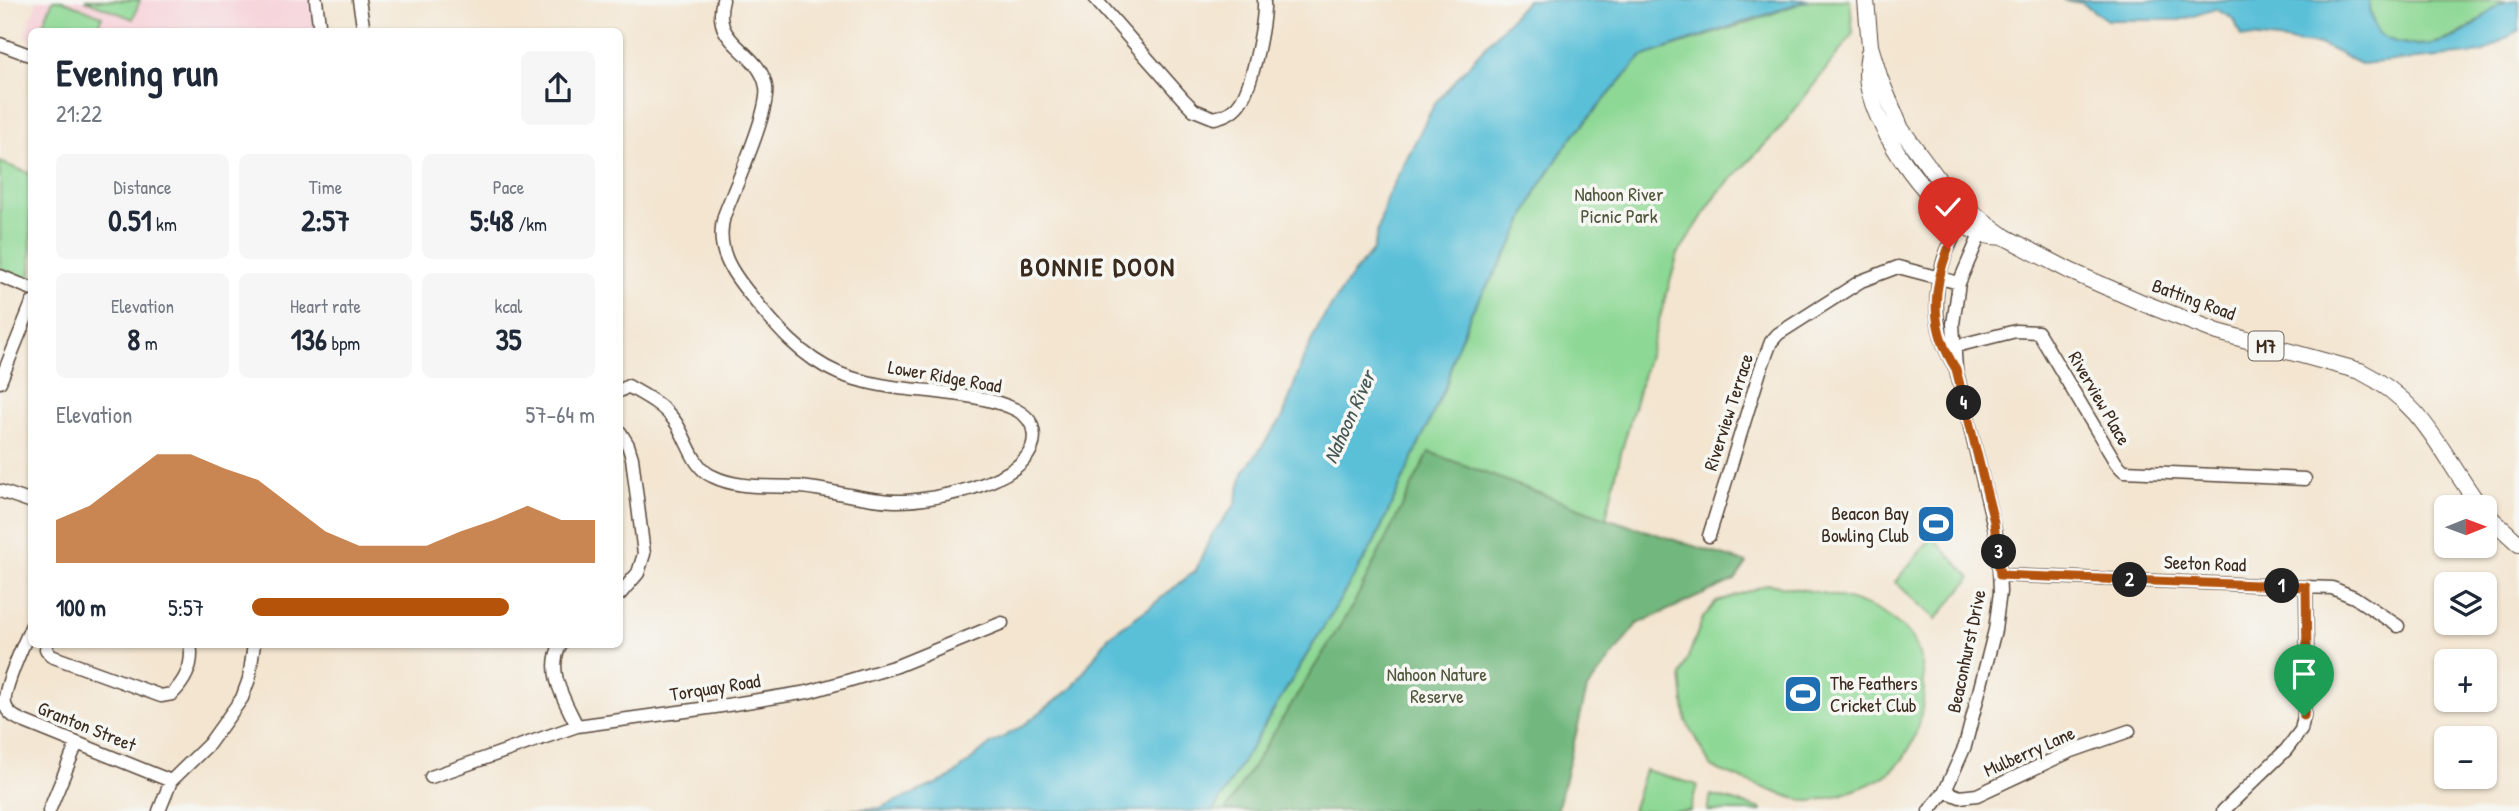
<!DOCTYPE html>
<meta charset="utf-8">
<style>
:root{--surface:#fff;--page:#f6f6f7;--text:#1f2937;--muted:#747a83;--accent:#b45309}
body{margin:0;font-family:"Patrick Hand",sans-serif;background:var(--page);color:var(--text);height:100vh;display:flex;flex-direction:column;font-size:26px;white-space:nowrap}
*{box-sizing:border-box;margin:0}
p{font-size:23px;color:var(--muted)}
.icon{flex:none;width:38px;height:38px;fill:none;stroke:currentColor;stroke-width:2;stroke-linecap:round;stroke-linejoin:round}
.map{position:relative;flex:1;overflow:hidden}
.details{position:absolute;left:28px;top:28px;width:595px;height:620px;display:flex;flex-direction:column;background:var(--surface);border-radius:10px;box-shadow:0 2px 5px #0004}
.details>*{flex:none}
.needle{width:46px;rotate:89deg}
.fabs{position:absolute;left:2434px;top:495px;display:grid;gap:14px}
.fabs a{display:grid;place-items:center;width:63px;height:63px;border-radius:10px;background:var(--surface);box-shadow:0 2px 5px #0004;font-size:35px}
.pin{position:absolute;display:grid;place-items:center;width:60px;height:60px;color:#fff;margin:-72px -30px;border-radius:50% 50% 50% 0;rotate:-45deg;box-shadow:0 0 7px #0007}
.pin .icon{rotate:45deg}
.km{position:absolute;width:35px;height:35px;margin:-18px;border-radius:50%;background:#222;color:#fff;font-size:19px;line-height:35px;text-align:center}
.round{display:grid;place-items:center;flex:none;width:74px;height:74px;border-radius:10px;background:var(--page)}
.summary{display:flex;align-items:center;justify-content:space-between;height:119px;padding:0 28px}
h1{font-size:38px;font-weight:800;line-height:52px}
.stats{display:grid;grid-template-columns:repeat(3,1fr);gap:10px;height:119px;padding:7px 28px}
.stats div{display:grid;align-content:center;border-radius:10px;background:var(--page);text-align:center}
.stats b{font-size:30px;font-weight:800}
.stats small{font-size:19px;font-weight:400}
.stats p{font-size:19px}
.chart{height:196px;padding:14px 28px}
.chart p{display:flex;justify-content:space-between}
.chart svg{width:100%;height:126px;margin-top:7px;fill:var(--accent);opacity:.7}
ul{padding:0 28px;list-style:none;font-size:23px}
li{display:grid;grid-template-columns:112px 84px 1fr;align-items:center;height:52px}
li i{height:18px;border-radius:9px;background:var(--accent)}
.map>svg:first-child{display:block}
.built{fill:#f6cfd7}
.green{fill:#8dd894;stroke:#648159;stroke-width:2}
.forest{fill:#72b87e;stroke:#56714e;stroke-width:2}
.water{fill:#5ac0d8;stroke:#4a757b;stroke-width:2}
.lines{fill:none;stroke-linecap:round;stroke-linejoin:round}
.minor-casing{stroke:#574639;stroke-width:15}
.major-casing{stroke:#574639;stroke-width:18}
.minor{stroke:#fff;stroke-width:12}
.major{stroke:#fff;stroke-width:16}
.route-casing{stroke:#fff;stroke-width:14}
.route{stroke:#b45309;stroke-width:9}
.labels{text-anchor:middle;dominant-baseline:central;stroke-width:7;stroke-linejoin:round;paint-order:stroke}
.shield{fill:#f6f6f2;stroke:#73675e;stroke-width:2}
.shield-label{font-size:18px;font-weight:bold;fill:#3b2a1e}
.park-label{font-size:19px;fill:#50563c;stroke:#f6f6f2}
.street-label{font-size:19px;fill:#3b2a1e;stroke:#f6f6f2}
.poi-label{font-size:19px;fill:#3b2a1e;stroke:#f6f6f2;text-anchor:end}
.water-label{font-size:21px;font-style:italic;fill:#445756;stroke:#f6f6f2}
.district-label{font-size:26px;font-weight:bold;letter-spacing:2px;fill:#3b2a1e;stroke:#f6f6f2}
</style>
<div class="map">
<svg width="2519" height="811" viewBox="0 0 2519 811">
<rect width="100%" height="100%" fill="#f6f6f2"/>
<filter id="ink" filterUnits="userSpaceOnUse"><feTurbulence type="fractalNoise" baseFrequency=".0143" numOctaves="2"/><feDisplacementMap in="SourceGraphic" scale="14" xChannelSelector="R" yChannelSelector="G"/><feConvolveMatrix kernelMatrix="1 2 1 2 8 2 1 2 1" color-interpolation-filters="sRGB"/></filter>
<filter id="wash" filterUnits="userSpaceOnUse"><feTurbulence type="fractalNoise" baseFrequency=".00686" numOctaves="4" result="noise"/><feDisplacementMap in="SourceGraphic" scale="28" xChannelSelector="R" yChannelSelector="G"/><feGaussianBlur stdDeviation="1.57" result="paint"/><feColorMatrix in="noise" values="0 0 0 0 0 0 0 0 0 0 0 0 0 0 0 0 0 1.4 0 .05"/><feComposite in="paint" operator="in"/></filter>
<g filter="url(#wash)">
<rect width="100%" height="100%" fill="#f3e5d0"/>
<path class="built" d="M33,0h281l4,31 -286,1 -1,7 -7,-3 13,-34z"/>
<path class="green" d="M53,0h9l40,16 -6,15h-56z
M85,0h55l-7,19z
M1809,0h41l3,34 -74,96 -62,64 -39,60 -57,199 -83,358h-325l161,-268 73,-160 6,-26 19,-46 41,-68 24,-53 32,-49 72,-84 106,-34z
M2369,0h135c-31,26 -59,52 -103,43 -10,-2 -22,-6 -28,-16 -3,-7 -3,-19 -4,-27z
M0,162l31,12v108l-31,-14z
M1932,537l39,41 -35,41 -41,-37z
M1769,584c46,8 100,12 135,45 33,31 21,109 -8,138 -17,17 -60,31 -84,34 -19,1 -80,-26 -101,-34l-25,-46 -5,-45 22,-58 13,-16z
M1645,770l52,15 -7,26h-58z
M1711,795l51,14v2h-55z"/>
<path class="forest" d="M1429,452l177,66 141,45 -12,17 -98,44 -50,65 -30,122h-332l129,-208z"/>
<path class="water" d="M1527,0h282l-168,57 -72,84 -32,49 -24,53 -41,68 -19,46 -6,26 -73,160 -161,268h-387l54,-3 70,-30 39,-33 32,-18 52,-40 36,-51 41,-29 46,-37 16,-36 23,-29 8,-32 40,-56 21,-60 16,-34 32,-48 21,-25 13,-51 49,-96z
M2063,0h306c4,25 4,38 32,43 25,6 51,-1 72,-17 18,-14 23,-26 46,-26v30l-37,23 -122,11 -38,-19 -81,-9 -7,-17 -19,-10 -35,11h-73l-25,-17z"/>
</g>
<g filter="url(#ink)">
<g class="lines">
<g class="minor-casing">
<path id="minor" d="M316,0l4,32
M359,0l5,32
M1096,0l87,99 11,11 20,8c11,-2 21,-7 27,-17 12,-18 24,-79 23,-101
M0,44l32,12
M0,276l32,13
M1956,346l60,-15 22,1 78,131 8,8 181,8
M1955,367c-30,-47 -21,-106 11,-150
M0,382l32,-79
M620,391l8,-5c17,10 34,18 46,34 13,17 18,47 38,56 28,14 59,9 89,11 31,3 62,13 94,14 35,1 155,-21 137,-75 -10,-31 -104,-34 -133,-38 -20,-3 -42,-7 -61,-15 -37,-16 -62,-46 -86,-76 -21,-25 -37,-48 -28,-81 10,-27 46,-105 42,-129 -6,-38 -56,-41 -43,-87
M620,432l8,13 4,13 12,96 -6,19 -18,21
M0,491l32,11
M1709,536l51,-165 11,-29 7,-8 83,-53 37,-14 61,16
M2000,575l332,13 22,9 44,29
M32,625c-7,16 -30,65 -27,79 2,10 11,14 20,18l146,59
M47,644l-1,5 5,7 110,40 11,-2c14,-14 22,-30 18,-50
M561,644c-16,27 4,57 16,82
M431,777l146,-51 138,-19 93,-15 39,-11 50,-15 105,-43
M1945,791l15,6 17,-2 92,-43 60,-21
M49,811l28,-68
M159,811l12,-30 38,-37 33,-46 7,-19 5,-35
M1929,811l16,-20 20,-45 30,-116 5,-38 -2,-49 -42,-174 -3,-45 6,-41 24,-55
M2223,811l63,-61 15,-20 3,-14 3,-59 -1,-70"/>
</g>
<g class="major-casing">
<path id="major" d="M1866,0l4,46 10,33 21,50 48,65 21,17 35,26 65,34 73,32 75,29 142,39c66,33 80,82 121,137
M1869,53c-2,11 -3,21 -1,32 9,49 64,128 111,148 7,4 18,3 26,4
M2485,513l34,31"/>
</g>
<use href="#minor" class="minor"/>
<use href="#major" class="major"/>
</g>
</g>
<g class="lines" filter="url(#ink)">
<g class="route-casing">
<path id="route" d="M1948,249c-16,43 -18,80 8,120l38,153 6,53 306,12 1,70 -3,59"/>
</g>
<use href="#route" class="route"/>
</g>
<defs>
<g id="stadium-square" transform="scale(2.0125)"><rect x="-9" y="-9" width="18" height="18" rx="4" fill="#1f6fb2" stroke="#f6f6f2"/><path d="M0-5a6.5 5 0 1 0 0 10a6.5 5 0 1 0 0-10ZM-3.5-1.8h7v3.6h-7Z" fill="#fff"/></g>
</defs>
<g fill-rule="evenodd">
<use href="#stadium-square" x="1936" y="524"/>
<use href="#stadium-square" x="1803" y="694"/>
</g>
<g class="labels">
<rect class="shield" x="2248.5" y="331.5" width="35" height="29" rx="5"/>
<g class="shield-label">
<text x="2266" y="346">M7</text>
</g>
<g class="park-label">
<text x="1619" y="194">Nahoon River<tspan x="1619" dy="22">Picnic Park</tspan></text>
<text x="1437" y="674">Nahoon Nature<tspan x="1437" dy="22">Reserve</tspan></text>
</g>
<g class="street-label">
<text transform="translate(2194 299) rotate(20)">Batting Road</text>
<text transform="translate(945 376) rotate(10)">Lower Ridge Road</text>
<text transform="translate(2100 398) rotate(60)">Riverview Place</text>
<text transform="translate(1728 412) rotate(-72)">Riverview Terrace</text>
<text transform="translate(2205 563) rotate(2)">Seeton Road</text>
<text transform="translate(1966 651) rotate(-78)">Beaconhurst Drive</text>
<text transform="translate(715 687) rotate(-9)">Torquay Road</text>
<text transform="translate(87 726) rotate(22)">Granton Street</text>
<text transform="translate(2029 751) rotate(-24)">Mulberry Lane</text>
</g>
<g class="poi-label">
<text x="1909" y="513">Beacon Bay<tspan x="1909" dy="22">Bowling Club</tspan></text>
<text x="1830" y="683" text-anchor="start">The Feathers<tspan x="1830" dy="22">Cricket Club</tspan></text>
</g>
<g class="water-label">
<text transform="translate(1349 417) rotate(-66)">Nahoon River</text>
</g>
<g class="district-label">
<text x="1098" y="266">BONNIE DOON</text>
</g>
</g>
</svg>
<div class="fabs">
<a><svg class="needle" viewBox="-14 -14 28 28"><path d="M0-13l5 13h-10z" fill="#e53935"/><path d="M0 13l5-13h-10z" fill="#747a83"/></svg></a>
<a><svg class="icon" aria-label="layers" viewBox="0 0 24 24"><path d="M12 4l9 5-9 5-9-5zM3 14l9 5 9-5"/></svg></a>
<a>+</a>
<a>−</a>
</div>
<div class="pin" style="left:2304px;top:716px;background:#1e9e55"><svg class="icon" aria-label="arrive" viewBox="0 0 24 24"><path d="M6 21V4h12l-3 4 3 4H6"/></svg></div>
<div class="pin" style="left:1948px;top:249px;background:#d93025"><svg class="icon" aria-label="check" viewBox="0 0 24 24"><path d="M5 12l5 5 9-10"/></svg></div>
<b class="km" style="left:2282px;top:586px">1</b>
<b class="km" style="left:2130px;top:580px">2</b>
<b class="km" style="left:1999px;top:552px">3</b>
<b class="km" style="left:1964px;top:403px">4</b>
<section class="details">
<div class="summary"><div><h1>Evening run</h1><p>21:22</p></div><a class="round"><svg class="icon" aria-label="share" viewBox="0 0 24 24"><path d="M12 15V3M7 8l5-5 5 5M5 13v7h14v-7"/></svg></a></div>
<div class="stats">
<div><p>Distance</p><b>0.51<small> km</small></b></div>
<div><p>Time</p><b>2:57</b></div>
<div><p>Pace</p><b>5:48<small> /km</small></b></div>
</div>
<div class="stats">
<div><p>Elevation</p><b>8<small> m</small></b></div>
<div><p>Heart rate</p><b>136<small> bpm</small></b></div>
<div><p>kcal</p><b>35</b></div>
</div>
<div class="chart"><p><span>Elevation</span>57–64 m</p>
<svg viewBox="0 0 160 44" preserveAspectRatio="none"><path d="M0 44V29L10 24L20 15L30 6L40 6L50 11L60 15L70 24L80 33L90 38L100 38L110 38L120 33L130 29L140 24L150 29L160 29V44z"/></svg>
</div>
<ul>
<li><b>100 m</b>5:57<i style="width:75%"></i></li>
</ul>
</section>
</div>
